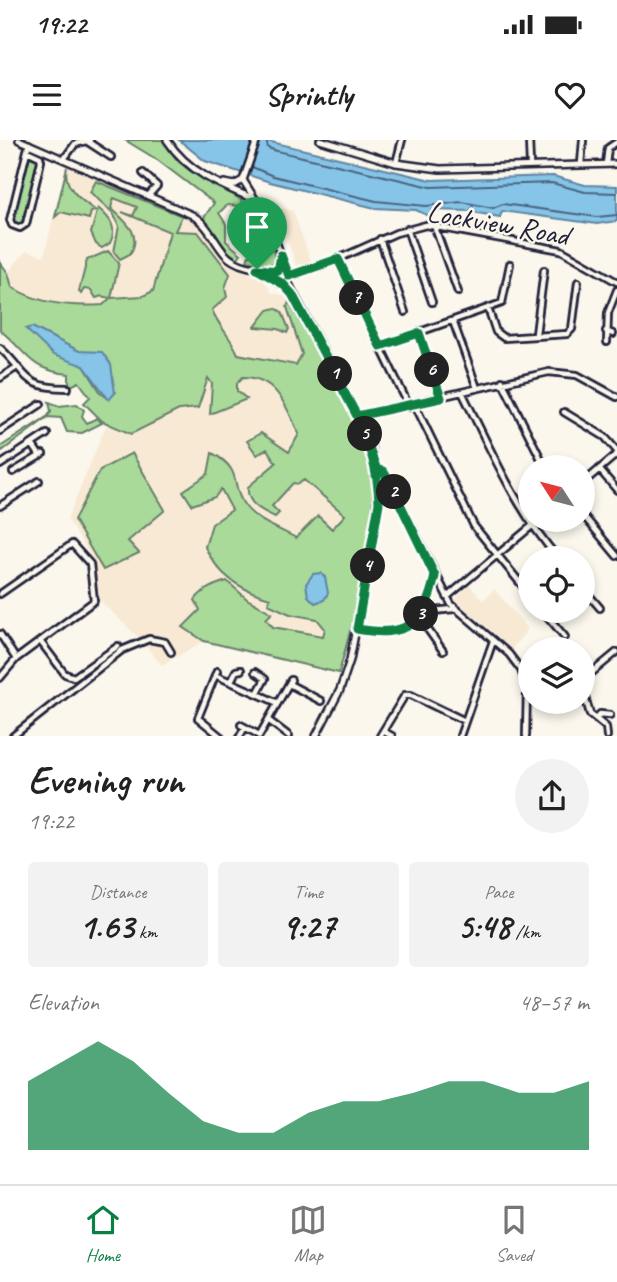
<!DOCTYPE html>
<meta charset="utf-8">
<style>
:root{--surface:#fff;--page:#f2f2f2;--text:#222;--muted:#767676;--line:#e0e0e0;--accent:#0b8043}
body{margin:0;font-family:Caveat,sans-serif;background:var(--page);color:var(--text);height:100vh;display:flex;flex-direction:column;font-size:26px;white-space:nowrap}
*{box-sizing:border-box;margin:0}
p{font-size:23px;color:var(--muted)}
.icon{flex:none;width:38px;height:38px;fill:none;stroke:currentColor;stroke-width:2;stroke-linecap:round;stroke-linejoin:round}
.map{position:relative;height:596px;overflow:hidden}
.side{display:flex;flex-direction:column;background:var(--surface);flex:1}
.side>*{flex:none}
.needle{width:46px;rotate:306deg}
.fabs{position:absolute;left:518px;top:315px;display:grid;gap:14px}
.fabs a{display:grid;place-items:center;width:77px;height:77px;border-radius:50%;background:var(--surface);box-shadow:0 4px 10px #0003;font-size:35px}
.pin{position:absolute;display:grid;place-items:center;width:60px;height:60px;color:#fff;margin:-72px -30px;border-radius:50% 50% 50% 0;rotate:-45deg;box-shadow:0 0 7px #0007}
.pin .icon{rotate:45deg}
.km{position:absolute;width:35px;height:35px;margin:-18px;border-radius:50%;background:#222;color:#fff;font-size:19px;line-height:35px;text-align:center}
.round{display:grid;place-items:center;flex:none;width:74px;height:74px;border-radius:37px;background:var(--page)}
.overview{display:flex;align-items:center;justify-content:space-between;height:119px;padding:0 28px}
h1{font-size:38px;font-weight:700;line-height:52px}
.metrics{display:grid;grid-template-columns:repeat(3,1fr);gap:10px;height:119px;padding:7px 28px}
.metrics div{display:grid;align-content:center;border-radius:7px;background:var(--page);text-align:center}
.metrics b{font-size:35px;font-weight:700}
.metrics small{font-size:19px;font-weight:400}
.metrics p{font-size:19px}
.chart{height:196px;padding:14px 28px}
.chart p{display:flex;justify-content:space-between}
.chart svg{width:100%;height:126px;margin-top:7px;fill:var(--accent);opacity:.7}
.status{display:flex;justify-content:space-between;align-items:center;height:49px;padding:0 35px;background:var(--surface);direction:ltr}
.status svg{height:19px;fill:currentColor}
header{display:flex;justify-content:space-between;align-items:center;height:91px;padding:0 28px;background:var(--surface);font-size:32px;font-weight:700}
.tab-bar{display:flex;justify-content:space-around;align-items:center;height:98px;border-top:2px solid var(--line);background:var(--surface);font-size:19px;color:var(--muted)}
.tab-bar a{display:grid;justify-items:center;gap:4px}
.tab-bar .current{color:var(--accent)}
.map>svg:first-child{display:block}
.built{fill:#f8e9d5}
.green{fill:#a9da9a;stroke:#667e6a;stroke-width:2;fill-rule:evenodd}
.water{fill:#86c5e7;stroke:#5e84a2;stroke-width:2}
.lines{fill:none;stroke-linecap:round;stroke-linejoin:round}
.shore{stroke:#4a6380;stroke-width:2}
.minor-casing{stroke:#22223b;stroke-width:10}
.tertiary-casing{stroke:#22223b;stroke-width:10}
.minor{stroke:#fbf7ec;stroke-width:4.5}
.tertiary{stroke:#fbf7ec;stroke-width:5}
.route-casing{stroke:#fff;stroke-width:14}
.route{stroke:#0b8043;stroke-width:9}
.labels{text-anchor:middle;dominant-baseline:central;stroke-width:5;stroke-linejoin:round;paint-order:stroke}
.street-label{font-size:30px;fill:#22223b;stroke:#fbf7ec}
</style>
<div class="status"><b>19:22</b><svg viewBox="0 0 49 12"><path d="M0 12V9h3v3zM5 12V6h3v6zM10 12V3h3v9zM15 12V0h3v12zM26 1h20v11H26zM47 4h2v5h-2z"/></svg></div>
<header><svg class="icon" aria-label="menu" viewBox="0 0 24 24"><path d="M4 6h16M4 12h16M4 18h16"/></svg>Sprintly<svg class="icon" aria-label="heart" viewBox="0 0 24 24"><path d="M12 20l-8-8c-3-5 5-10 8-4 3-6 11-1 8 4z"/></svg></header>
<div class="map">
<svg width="617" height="596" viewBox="0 0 617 596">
<rect width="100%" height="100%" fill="#fbf7ec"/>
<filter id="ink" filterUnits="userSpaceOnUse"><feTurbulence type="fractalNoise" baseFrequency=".0143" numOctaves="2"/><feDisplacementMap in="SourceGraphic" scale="14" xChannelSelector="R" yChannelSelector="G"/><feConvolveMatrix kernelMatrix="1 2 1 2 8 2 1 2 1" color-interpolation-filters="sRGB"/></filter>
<g filter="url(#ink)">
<path class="built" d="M66,26l128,54 33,44 37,15 8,14 15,2 35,64 44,89 8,49 -25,137 -18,-2 13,18 -5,23 -135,-32 -42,24 -26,-30 -36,-34 -7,-41 -26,-41 41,-98 -18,-42 -90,-97 26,-31 18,5z
M284,68l9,3 19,53 -12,5 -3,-2 -20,-56z
M469,444l14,17 11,-12 34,40 -16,20 -57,-49z"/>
<path class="green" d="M125,0h39c4,7 9,16 15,22 36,31 69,25 88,75 4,8 9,17 7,25l-6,4 -21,-5 2,-6 9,-1c11,-14 -9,-36 -18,-48l-13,-1 -8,8 7,11v17l15,13 -3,4 -10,-6 -25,-33 11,-16 -58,-44z
M28,15l10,2 1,4 -18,65 -8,-1 -2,-4z
M67,27c-5,20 15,34 29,44l-5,1 -2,7 -28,-7 -6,5z
M96,41l86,35 -7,15 23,1 32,42 -5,14 2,9 -15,13c7,17 19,27 26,44l58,11 6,-11 -15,-47 2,-5c28,50 71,111 82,167 10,51 -18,153 -32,204l-135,-32 -21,-14 17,-17 -5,-10c8,-11 19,-15 32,-19l20,18 25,14 -6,6 7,8 50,9 2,-7 -8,-10 -27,-5 -22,-10 2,-6c-30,-8 -51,-22 -65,-51l7,-23 20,-14 -11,-21 -6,8 -23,8 -9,-14 25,-17 4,-21c33,18 17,32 33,53 12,16 35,23 51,32l22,-22 14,13 13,-14 -41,-35 -6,4 -5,-1 -21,23 7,7 -4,4c-13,-6 -29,-13 -27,-30l28,-24 -9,-14 -10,6 -10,-14 14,-8 28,19 10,-18c-12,-26 -22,-57 -56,-57l-6,6v8l10,8 -37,15 2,-30 -4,-6 -10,30 -19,2 -48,24 -29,-13 -18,-18 6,-6 -11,-15 -8,4 -2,-2v-10c-41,-5 -39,-19 -69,-44v-68l8,11 4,14c26,17 60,20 91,18l7,-7 -8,-2 -6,2 -5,-8 -7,-1 -3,5 -2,-3 8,-31 21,-9 11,12 -8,35 32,-2 10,-5 17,-59 -48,-20 11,4 4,-9 -23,-9 -3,10c14,13 32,26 19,46l-10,5 -6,-7 5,-26 -6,-13 -23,-21zM33,188l46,23 30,48 -8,-6 -17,-27 -11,-5z
M98,68c12,10 20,20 12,35l-8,5 -6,-4 -5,-11z
M275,168l7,4 7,17 -2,4 -9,-4 -23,-2 13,-17z
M49,262l10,4 18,-2 7,6 -2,6 5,7 10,-5 5,5 -20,10 -15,-1 -6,-14 -13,-1 -46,34 -2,-4 48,-31 3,-5z
M132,313l33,57 -37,31 11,12 -36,17 -29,-50 26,-50z"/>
<path class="water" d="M179,0h84l168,40 122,-4 32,9 32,1v35l-20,3 -95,-13 -2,6 -28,-5 1,-6 -3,5 -38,-1 -1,7 -15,-7 -41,-2 -105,-26 -65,-21z
M32,187l47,24 23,1 9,13 4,28 -6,7 -25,-34 -31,-11 -27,-26z
M321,433l4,4 3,16 -4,7 -9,3 -7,-7 -2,-12 7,-10z"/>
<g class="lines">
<path class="shore" d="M266,0l2,8 9,3 154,36 121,-4 33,9 32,1
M252,27l21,9 103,25 50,5 36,-4 31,6 10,-4 94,13 20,-2"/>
<g class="minor-casing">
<path id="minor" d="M529,0l1,25
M88,2l23,15
M27,11l-17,69 2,5 8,3 6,-4 15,-63 -1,-4 -13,-6 2,-7
M64,19l11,-15 15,-4
M396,23l6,-23
M581,24l2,-24
M606,24l2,-16 9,-6
M143,33l14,13 -9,10
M435,88l23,64
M407,89l25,73
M380,99l25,73
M338,119l71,147
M290,136l48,-17 58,-26 30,-8 135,25 56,32
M488,168l8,24 8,6 63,-4 5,-5 6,-47
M453,181l24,67
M606,191l7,3
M419,193l22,65
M536,194l8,-64
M607,202l1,-29 9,-23
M380,206l122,-43 8,-39
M0,208c30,27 21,40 68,40
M0,238l17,-11
M502,241l43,86
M462,252c29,58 53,116 96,166
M415,265l59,121 56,69
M564,272l41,25 12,14
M357,276l192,-44 28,3 40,22
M0,291l41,-27
M32,304l8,12
M0,325l47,-31
M599,329l18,21
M377,330l6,1 5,8 63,125 58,50 12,16 6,18 -1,48
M13,332l30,-18
M583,343l34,-29
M0,366l39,-25
M583,375l34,41
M583,448l17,20
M0,454l72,-50 18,20 4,37 -78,58 -16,19
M447,457l92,-77
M543,471l22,26
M422,472l32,-3
M419,477l24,34
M357,489c50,9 66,-2 78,-52
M0,494l16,25
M40,501l25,33 9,3 44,-31
M217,531l-19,47 22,18
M255,532l10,7 -7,13
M215,535l63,28
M583,540l34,-28
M231,541l5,-10 5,-1
M289,544l32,17
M583,550l7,24 16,13 1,9
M596,579l4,-5 10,1
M268,580l21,16
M241,585l18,10
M383,591l9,5
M13,596l109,-86 27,-11 16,3 6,10
M240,596l5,-9
M259,596l32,-56
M380,596l25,-41h6l54,26
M460,596l33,-95"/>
</g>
<g class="tertiary-casing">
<path id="tertiary" d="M19,0l173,75c16,9 21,25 33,39 12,14 36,15 53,17
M167,0c20,31 52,45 85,58
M320,0l76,23 44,6 177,-5
M243,40l25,40 19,52
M243,40l14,-40
M224,43l10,2 9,-5
M260,131l21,13 7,-2 1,-9 -10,-2 -3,9
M288,142l69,134 14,31 7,39 -1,31 -27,143 -10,30 -24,46"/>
</g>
<use href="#minor" class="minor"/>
<use href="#tertiary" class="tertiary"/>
</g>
</g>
<g class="lines" filter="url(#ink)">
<g class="route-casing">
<path id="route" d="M257,129l26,15 9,10 65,122 20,54 6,1 5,8 47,97c-11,49 -28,62 -78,53l22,-126c-1,-32 -9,-58 -22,-87l84,-18 -22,-65 -39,13 -42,-87 -49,17 -8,-21 -3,16 -21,-2"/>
</g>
<use href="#route" class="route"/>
</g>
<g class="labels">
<g class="street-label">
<text transform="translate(498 83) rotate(10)">Lockview Road</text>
</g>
</g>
</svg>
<div class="fabs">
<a><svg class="needle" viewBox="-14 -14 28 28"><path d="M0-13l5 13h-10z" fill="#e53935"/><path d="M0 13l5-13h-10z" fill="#767676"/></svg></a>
<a><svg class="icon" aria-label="locate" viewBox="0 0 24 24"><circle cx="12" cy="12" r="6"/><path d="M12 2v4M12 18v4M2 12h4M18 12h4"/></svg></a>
<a><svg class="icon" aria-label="layers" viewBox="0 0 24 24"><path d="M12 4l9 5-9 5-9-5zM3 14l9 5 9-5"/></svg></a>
</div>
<div class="pin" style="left:257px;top:129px;background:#1e9e55"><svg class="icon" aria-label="arrive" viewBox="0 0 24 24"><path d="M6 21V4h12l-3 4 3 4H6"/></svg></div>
<b class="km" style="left:335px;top:234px">1</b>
<b class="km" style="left:394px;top:352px">2</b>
<b class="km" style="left:421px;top:474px">3</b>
<b class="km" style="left:368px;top:426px">4</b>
<b class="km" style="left:365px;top:294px">5</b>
<b class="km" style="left:432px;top:230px">6</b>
<b class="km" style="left:357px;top:158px">7</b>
</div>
<section class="side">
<div class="overview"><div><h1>Evening run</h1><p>19:22</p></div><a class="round"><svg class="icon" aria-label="share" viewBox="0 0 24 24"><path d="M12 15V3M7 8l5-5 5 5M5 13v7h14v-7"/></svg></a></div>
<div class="metrics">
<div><p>Distance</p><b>1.63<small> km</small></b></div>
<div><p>Time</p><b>9:27</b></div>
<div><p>Pace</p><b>5:48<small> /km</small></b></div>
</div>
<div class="chart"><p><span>Elevation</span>48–57 m</p>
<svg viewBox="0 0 160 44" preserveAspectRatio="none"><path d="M0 44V20L10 13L20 6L30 13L40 24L50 34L60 38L70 38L80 31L90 27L100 27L110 24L120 20L130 20L140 24L150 24L160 20V44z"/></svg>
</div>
</section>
<nav class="tab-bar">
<a class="current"><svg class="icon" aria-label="home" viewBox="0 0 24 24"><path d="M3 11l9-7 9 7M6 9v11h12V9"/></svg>Home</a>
<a><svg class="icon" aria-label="map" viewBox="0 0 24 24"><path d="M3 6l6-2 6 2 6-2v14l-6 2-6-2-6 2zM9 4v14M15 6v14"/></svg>Map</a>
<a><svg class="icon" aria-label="saved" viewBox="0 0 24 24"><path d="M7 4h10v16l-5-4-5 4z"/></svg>Saved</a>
</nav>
